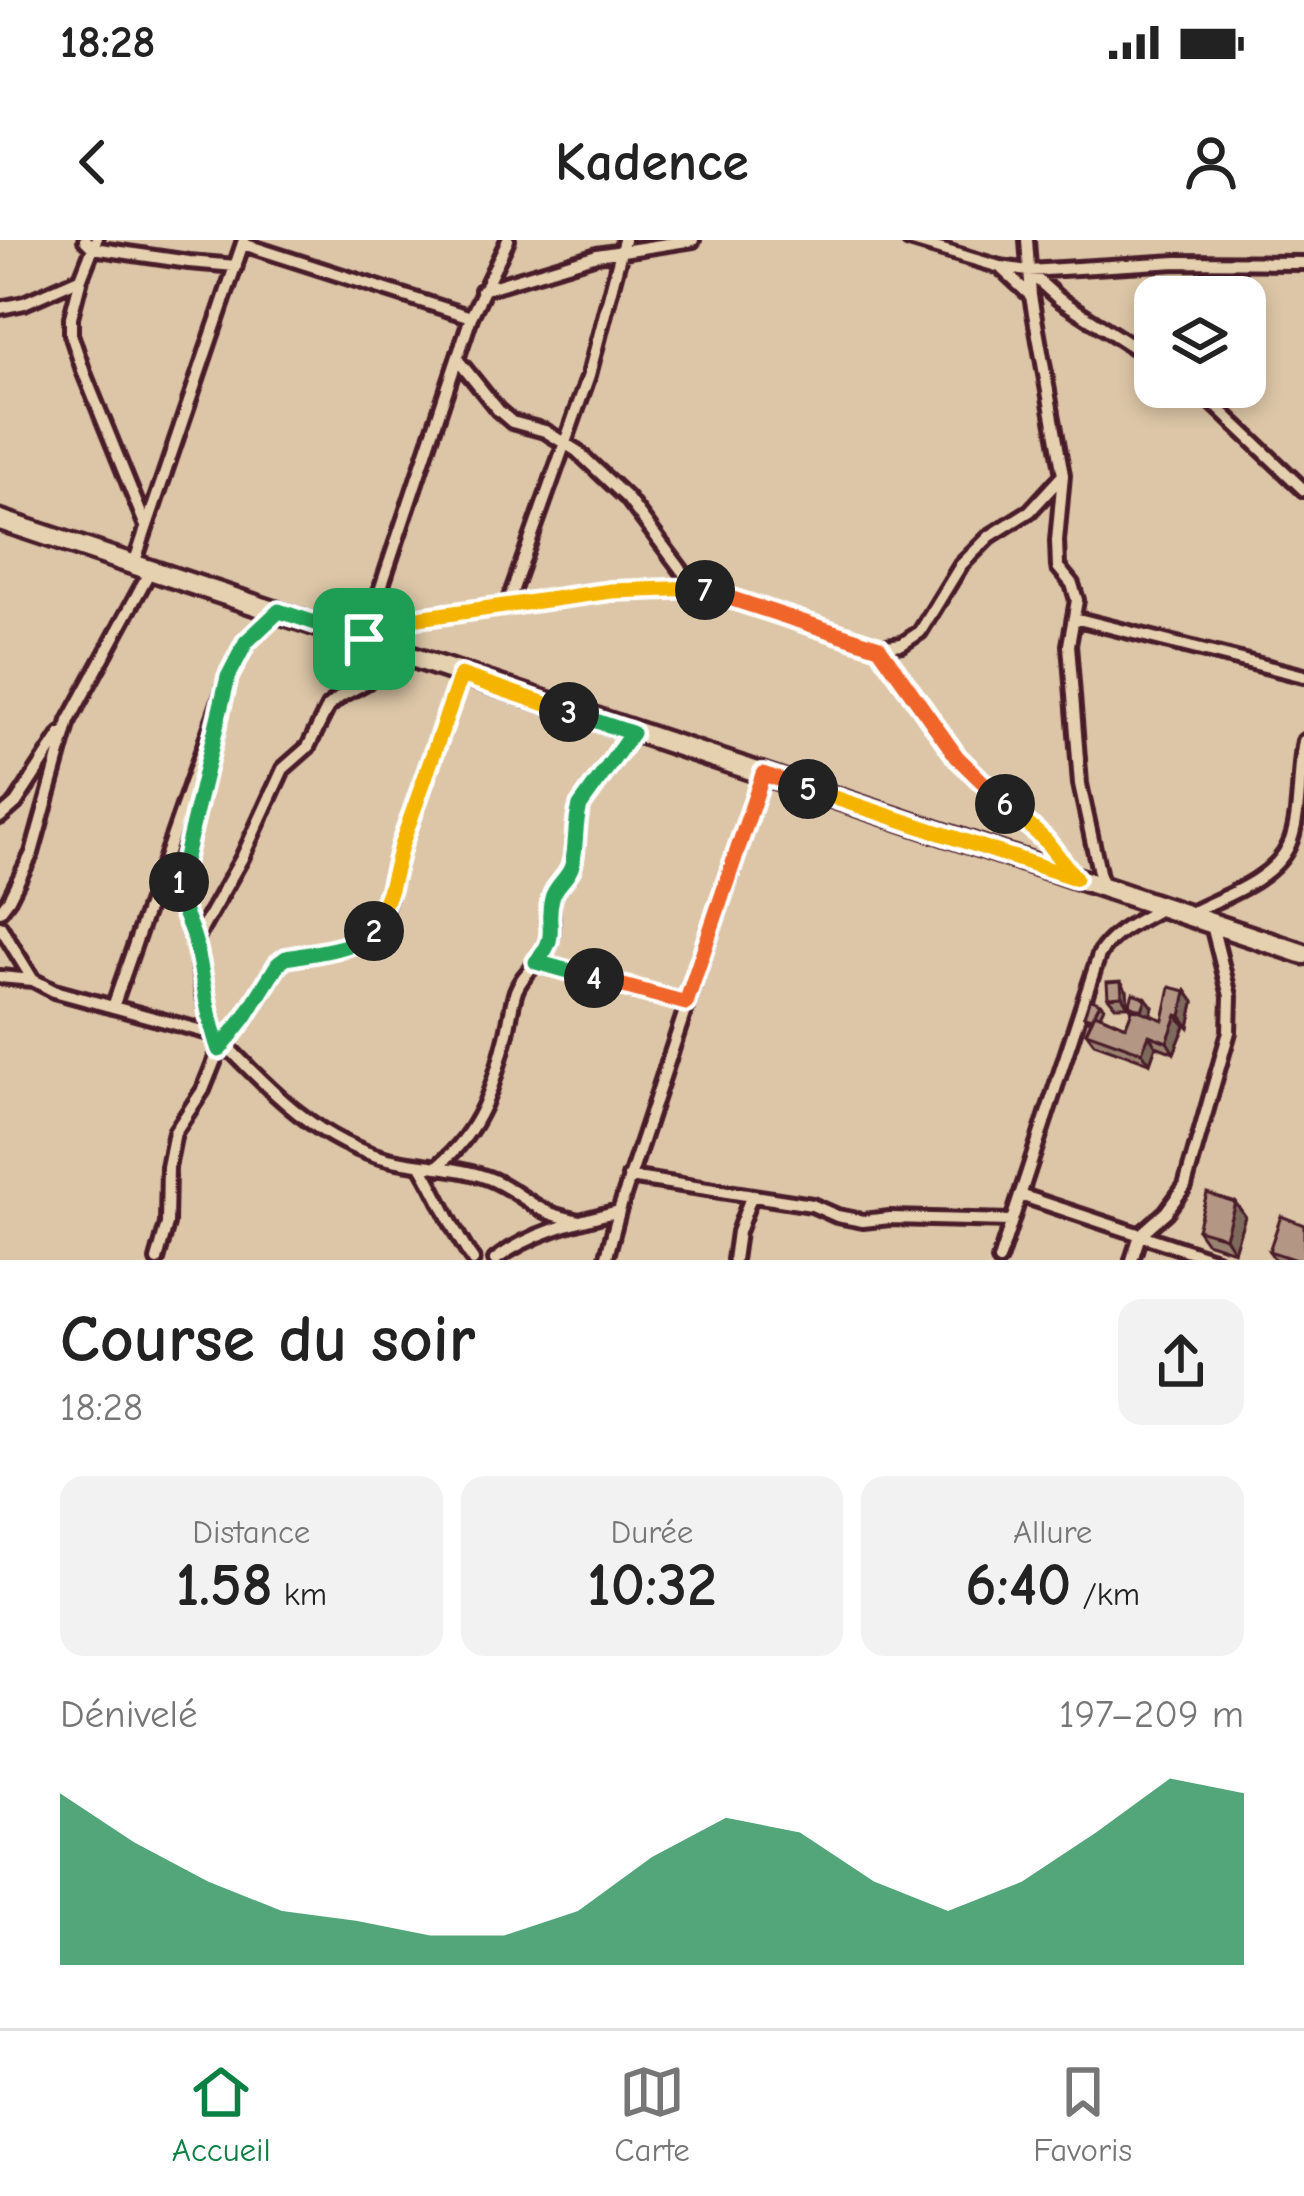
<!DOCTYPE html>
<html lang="fr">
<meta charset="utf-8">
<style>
:root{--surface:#fff;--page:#f2f2f2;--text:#222;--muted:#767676;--line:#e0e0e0;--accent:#0b8043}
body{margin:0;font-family:"Comic Neue",sans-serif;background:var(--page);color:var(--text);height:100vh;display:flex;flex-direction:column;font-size:45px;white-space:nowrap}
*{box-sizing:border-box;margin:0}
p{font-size:39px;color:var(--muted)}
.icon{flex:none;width:66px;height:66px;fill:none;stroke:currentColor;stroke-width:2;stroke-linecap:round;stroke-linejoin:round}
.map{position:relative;height:1020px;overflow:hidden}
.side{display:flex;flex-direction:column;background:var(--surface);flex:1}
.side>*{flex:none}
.controls{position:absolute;left:1134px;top:36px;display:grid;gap:24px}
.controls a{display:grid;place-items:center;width:132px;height:132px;border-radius:24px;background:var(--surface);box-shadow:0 6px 18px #0003;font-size:60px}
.pin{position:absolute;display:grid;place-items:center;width:102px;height:102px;color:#fff;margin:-51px;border-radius:24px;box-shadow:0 6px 18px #0006}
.km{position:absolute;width:60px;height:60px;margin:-30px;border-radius:50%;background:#222;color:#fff;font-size:33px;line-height:60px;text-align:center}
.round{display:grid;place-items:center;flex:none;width:126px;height:126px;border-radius:24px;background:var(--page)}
.head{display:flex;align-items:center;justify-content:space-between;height:204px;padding:0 60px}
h1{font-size:66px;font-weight:800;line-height:90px}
.figures{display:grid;grid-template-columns:repeat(3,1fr);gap:18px;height:204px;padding:12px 60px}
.figures div{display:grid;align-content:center;border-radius:24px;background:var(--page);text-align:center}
.figures b{font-size:60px;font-weight:800}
.figures small{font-size:33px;font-weight:400}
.figures p{font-size:33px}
.chart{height:336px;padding:24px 60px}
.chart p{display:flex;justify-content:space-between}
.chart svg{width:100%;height:216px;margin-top:12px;fill:var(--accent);opacity:.7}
.status{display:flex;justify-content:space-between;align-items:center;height:84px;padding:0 60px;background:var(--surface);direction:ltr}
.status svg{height:33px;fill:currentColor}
header{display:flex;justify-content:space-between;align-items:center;height:156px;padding:0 60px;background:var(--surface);font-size:54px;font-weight:800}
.menu{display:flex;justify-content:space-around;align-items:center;height:168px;border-top:3px solid var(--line);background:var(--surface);font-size:33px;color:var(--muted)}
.menu a{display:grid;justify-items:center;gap:6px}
.menu .active{color:var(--accent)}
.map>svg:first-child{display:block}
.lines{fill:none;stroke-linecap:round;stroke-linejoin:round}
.street-casing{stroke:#4a1f2b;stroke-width:20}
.primary-casing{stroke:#4a1f2b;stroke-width:27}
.street{stroke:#e5d1af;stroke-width:10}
.primary{stroke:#e5d1af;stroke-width:18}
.wall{fill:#9a8272;stroke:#4a1f2b;stroke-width:3}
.shaded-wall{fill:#7d6a5c;stroke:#4a1f2b;stroke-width:3}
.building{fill:#b39784;stroke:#4a1f2b;stroke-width:3}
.split-1-casing{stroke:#fff;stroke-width:24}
.split-2-casing{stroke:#fff;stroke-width:24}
.split-3-casing{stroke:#fff;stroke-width:24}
.split-4-casing{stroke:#fff;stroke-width:24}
.split-5-casing{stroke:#fff;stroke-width:24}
.split-6-casing{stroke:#fff;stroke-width:24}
.split-7-casing{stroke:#fff;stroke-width:24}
.split-8-casing{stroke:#fff;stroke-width:24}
.split-1{stroke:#22a559;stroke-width:15}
.split-2{stroke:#22a559;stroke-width:15}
.split-3{stroke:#f5b400;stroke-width:15}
.split-4{stroke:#22a559;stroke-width:15}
.split-5{stroke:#f0652b;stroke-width:15}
.split-6{stroke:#f5b400;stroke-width:15}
.split-7{stroke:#f0652b;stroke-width:15}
.split-8{stroke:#f5b400;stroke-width:15}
</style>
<div class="status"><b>18:28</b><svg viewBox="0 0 49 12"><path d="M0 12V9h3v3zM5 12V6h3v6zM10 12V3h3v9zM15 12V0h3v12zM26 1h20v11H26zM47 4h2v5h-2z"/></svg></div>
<header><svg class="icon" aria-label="back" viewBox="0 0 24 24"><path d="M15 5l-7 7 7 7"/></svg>Kadence<svg class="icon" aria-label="person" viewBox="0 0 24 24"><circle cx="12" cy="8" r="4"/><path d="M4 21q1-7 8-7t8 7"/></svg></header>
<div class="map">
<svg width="1304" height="1020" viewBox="0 0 1304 1020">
<rect width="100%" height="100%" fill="#dcc6a7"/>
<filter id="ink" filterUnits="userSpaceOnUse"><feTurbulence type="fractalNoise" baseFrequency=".00833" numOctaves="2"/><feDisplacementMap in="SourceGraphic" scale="24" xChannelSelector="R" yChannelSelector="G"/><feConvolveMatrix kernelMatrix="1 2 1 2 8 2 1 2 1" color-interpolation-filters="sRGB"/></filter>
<g filter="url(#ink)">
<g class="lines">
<g class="street-casing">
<path id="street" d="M85,0l8,8 96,14 47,4
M96,0l-15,38 -10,39v17l13,39 61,151
M909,0l91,27 28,4 149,-9 127,1
M1027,0l4,56 32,179 -6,66 1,26 14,17 5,16 -8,45 11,139 22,102
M243,4l228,73
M1002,29l29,27
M1028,31l31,28 96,62
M482,50l115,-35 96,-15
M0,68l24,-5 57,-25
M457,119l41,51 14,12 33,9 32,20 50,47 59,78 14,12 179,59 23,-3 18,-12 41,-67 29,-29 40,-25 33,-36
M1196,147l108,103
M134,324l110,-324
M507,366l82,-231 35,-135
M1074,378l230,58
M368,385l243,-34 89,-3
M364,399l107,-322 37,-77
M879,407l78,110 88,83 29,37
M217,487l-22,79 -18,90 18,45 8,54 16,55
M0,577l16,-14 45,-69
M0,671l9,-12 23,-46 37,-132 82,-152
M1189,674c32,-17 84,-33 100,-69 12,-25 9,-75 15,-104
M0,686l33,54
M195,701l47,-83 41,-89 25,-22 20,-40 13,-11 26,-14 21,-33
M536,722l150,41
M0,737l33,3 21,11 159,43
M113,767l115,-330 18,-35 33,-31
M225,804c46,48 96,99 163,115 34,8 67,7 100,19 20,7 36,22 55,32 11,6 24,8 36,11
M439,925c42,-35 54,-77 67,-128 4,-15 5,-31 10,-46 7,-20 30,-32 35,-53 3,-12 -1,-25 1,-37 2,-13 14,-19 19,-31 7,-20 2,-43 10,-64l51,-73
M421,926c19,31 31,65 52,94
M629,937l183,28 25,11 26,5 27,-3 122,3
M1020,955l196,65
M157,1020l10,-36 1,-57 7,-35 28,-42 16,-40 26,-33 33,-53 8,-6c18,-4 69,-11 81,-20 21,-15 27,-71 35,-95 18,-57 39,-112 59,-168
M495,1020c35,-27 82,-39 124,-49l144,-437
M606,1020l13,-49
M734,1020l4,-28 13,-35
M999,1020l100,-305c13,-23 40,-34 63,-47
M1132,1020l8,-25 26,-23 19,-26 44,-154 1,-36 -18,-71"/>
</g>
<g class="primary-casing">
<path id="primary" d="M0,280l1304,434"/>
</g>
<use href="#street" class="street"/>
<use href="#primary" class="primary"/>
</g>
<path class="wall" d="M1127,751l1,15h-13l-7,-9z
M1186,751l8,11 -5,25 -4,-1 -11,27 -18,-7 -6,17 -56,-20 -8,-11 5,-10 -7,-6 16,-13 4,4 -4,8 26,11 6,-16 -3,-5 17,-7 7,9 -3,8 13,5z
M1235,962l10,14 -11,35 -28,-9 -9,-13z
M1269,1011l35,9h-29z"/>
<path class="shaded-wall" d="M1121,741l6,10 1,15 -6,-10z
M1186,751l8,11 -5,25 -8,-11z
M1146,758l7,9 -4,12 -7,-9z
M1177,775l8,11 -11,27 -7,-11z
M1149,795l7,11 -6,17 -8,-11z
M1235,962l10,14 -11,35 -9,-14z"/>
<path class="building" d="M1121,741l1,15 -14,1 -1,-15z
M1170,747l16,4 -5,25 -4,-1 -10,27 -18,-7 -7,17 -56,-20 9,-19 31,13 7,-18 30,12z
M1133,753l13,5 -4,12 -13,-5z
M1090,758l10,5 -8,15 -8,-2z
M1207,953l28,9 -10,35 -28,-8z
M1281,976l23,9v35h-8l-27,-9z"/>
</g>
<g class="lines" filter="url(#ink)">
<g class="split-1-casing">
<path id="split-1" d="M179,642l49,-205 18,-35 33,-31 85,28"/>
</g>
<g class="split-2-casing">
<path id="split-2" d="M179,642c-3,24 12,40 17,64 9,36 10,68 23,104l26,-33 33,-53 8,-6c25,-5 71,-9 88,-27"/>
</g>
<g class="split-3-casing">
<path id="split-3" d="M374,691l16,-42 11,-43 60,-171 108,37"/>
</g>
<g class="split-4-casing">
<path id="split-4" d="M569,472l63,21 -52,73c-6,20 -3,39 -8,59 -3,13 -17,20 -20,33 -8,28 9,36 -16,64l58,16"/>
</g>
<g class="split-5-casing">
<path id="split-5" d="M594,738l92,25 77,-229 45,15"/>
</g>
<g class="split-6-casing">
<path id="split-6" d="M808,549l267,89 -30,-38 -40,-36"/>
</g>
<g class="split-7-casing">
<path id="split-7" d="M705,350l174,57 78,110 48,47"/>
</g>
<g class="split-8-casing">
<path id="split-8" d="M364,399l4,-14 243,-34 89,-3 5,2"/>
</g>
<use href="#split-1" class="split-1"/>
<use href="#split-2" class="split-2"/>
<use href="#split-3" class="split-3"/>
<use href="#split-4" class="split-4"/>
<use href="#split-5" class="split-5"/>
<use href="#split-6" class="split-6"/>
<use href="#split-7" class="split-7"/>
<use href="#split-8" class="split-8"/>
</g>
</svg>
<div class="controls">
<a><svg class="icon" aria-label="layers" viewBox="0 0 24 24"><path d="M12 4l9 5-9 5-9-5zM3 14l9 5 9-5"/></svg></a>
</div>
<div class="pin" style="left:364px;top:399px;background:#1e9e55"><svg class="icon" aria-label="arrive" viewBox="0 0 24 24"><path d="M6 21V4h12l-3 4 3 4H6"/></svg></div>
<b class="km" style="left:179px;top:642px">1</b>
<b class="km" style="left:374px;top:691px">2</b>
<b class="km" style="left:569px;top:472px">3</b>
<b class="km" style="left:594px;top:738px">4</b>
<b class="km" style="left:808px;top:549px">5</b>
<b class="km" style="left:1005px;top:564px">6</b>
<b class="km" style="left:705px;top:350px">7</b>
</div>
<section class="side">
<div class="head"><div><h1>Course du soir</h1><p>18:28</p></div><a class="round"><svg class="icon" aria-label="share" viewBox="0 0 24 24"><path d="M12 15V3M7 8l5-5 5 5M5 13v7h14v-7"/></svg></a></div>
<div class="figures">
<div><p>Distance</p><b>1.58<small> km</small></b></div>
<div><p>Durée</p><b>10:32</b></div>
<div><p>Allure</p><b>6:40<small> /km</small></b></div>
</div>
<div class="chart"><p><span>Dénivelé</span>197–209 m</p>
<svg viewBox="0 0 160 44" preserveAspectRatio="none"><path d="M0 44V9L10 19L20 27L30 33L40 35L50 38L60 38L70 33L80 22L90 14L100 17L110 27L120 33L130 27L140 17L150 6L160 9V44z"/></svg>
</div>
</section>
<nav class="menu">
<a class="active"><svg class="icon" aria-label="home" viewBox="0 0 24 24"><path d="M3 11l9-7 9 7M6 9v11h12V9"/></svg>Accueil</a>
<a><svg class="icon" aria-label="map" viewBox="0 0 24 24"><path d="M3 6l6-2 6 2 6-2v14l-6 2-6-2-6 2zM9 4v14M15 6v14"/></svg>Carte</a>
<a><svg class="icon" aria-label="saved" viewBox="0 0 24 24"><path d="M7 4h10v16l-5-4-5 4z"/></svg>Favoris</a>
</nav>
